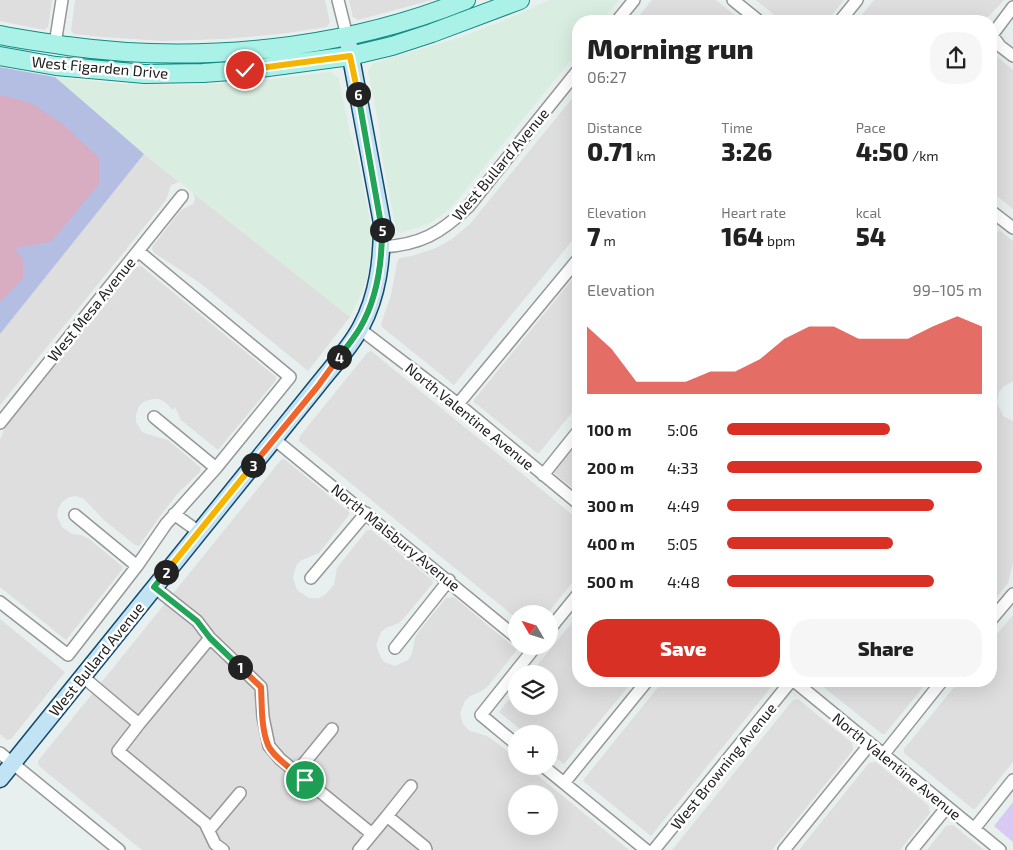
<!DOCTYPE html>
<meta charset="utf-8">
<style>
:root{--surface:#fff;--page:#f6f6f6;--text:#222;--muted:#767676;--accent:#d93025}
body{margin:0;font-family:"Exo 2",sans-serif;background:var(--page);color:var(--text);height:100vh;display:flex;flex-direction:column;font-size:19px;white-space:nowrap}
*{box-sizing:border-box;margin:0}
p{font-size:16px;color:var(--muted)}
.icon{flex:none;width:28px;height:28px;fill:none;stroke:currentColor;stroke-width:2;stroke-linecap:round;stroke-linejoin:round}
.map{position:relative;flex:1;overflow:hidden}
.panel{position:absolute;left:572px;top:15px;width:425px;height:672px;display:flex;flex-direction:column;background:var(--surface);border-radius:20px;box-shadow:0 5px 20px #0002}
.panel>*{flex:none}
.needle{width:32px;rotate:309deg}
.fabs{position:absolute;left:508px;top:605px;display:grid;gap:10px}
.fabs a{display:grid;place-items:center;width:50px;height:50px;border-radius:50%;background:var(--surface);box-shadow:0 5px 20px #0002;font-size:25px}
.pin{position:absolute;display:grid;place-items:center;width:42px;height:42px;color:#fff;margin:-21px;border:2px solid #fff;border-radius:50%;box-shadow:0 1px 5px #0007}
.km{position:absolute;width:25px;height:25px;margin:-12px;border-radius:50%;background:#222;color:#fff;font-size:14px;line-height:25px;text-align:center}
.round{display:grid;place-items:center;flex:none;width:52px;height:52px;border-radius:20px;background:var(--page)}
.headline{display:flex;align-items:center;justify-content:space-between;height:85px;padding:0 15px}
h1{font-size:28px;font-weight:800;line-height:38px}
.metrics{display:grid;grid-template-columns:repeat(3,1fr);gap:8px;height:85px;padding:5px 15px}
.metrics div{display:grid;align-content:center}
.metrics b{font-size:25px;font-weight:800}
.metrics small{font-size:14px;font-weight:400}
.metrics p{font-size:14px}
.chart{height:140px;padding:10px 15px}
.chart p{display:flex;justify-content:space-between}
.chart svg{width:100%;height:90px;margin-top:5px;fill:var(--accent);opacity:.7}
.primary-button{display:flex;gap:10px;margin-top:auto;padding:10px 15px}
.primary-button a{flex:1;height:58px;border-radius:20px;background:var(--accent);color:#fff;font-size:20px;font-weight:800;line-height:58px;text-align:center}
.primary-button a+a{background:var(--page);color:var(--text)}
ul{padding:0 15px;list-style:none;font-size:16px}
li{display:grid;grid-template-columns:80px 60px 1fr;align-items:center;height:38px}
li i{height:12px;border-radius:6px;background:var(--accent)}
.map>svg:first-child{display:block}
.residential{fill:#dddedd;fill-rule:evenodd}
.commercial{fill:#d9eee0}
.grass{fill:#b4bee3}
.park{fill:#d9caf4}
.water{fill:#d8adc2}
.lines{fill:none;stroke-linecap:round;stroke-linejoin:round}
.street-casing{stroke:#979797;stroke-width:14}
.secondary-casing{stroke:#12496c;stroke-width:19}
.primary-casing{stroke:#118b84;stroke-width:20}
.street{stroke:#fff;stroke-width:11}
.secondary{stroke:#c2e3f3;stroke-width:16}
.primary{stroke:#aaf2e7;stroke-width:18}
.split-1-casing{stroke:#fff;stroke-width:10}
.split-2-casing{stroke:#fff;stroke-width:10}
.split-3-casing{stroke:#fff;stroke-width:10}
.split-4-casing{stroke:#fff;stroke-width:10}
.split-5-casing{stroke:#fff;stroke-width:10}
.split-6-casing{stroke:#fff;stroke-width:10}
.split-7-casing{stroke:#fff;stroke-width:10}
.split-1{stroke:#f0652b;stroke-width:6}
.split-2{stroke:#22a559;stroke-width:6}
.split-3{stroke:#f5b400;stroke-width:6}
.split-4{stroke:#f0652b;stroke-width:6}
.split-5{stroke:#22a559;stroke-width:6}
.split-6{stroke:#22a559;stroke-width:6}
.split-7{stroke:#f5b400;stroke-width:6}
.labels{text-anchor:middle;dominant-baseline:central;stroke-width:5;stroke-linejoin:round;paint-order:stroke}
.street-label{font-size:15px;fill:#202020;stroke:#fff}
</style>
<div class="map">
<svg width="1013" height="850" viewBox="0 0 1013 850">
<rect width="100%" height="100%" fill="#e8efef"/>
<path class="residential" d="M0,0h52l-4,27 -4,3 -44,-9z
M75,0h250l5,22 -3,5 -46,7 -57,5 -60,2 -62,-4 -28,-3 -3,-3z
M349,0h83l-74,20 -5,-3z
M652,0h64l26,21h-107z
M756,0h88l-17,21h-45z
M874,0h130l-13,14 -10,7h-124z
M991,55l8,3 14,12v139l-22,-18z
M579,90v137l-3,9 -122,149 -72,-58 -1,-3 10,-29 6,-33 3,-4 12,-2 24,-8 16,-9 18,-15z
M144,154l35,28 -8,3 -5,15 -166,205v-71z
M193,193l157,124 -42,54 -108,-88 -47,-31 -1,-5 29,-37 12,-6 2,-5z
M999,230l14,11v140l-10,6 -4,5 -2,11 6,13 10,5v142l-5,20 -17,21v-364z
M141,266l135,111v3l-58,70 -37,-30 -6,-13 -2,3 -7,-7 -7,-4h-6l-8,2 -6,5 -3,9v7l6,10 5,2 21,6 33,28 -1,4 -22,21 -20,26 -19,27 -4,-1 -31,-25 -20,-21 -8,-3 -7,1 -7,5 -4,7 -1,7 5,11 10,7 9,1 8,4 34,28 -1,3 -56,70 -66,-53v-147l5,-13 131,-160z
M579,271v133l-40,49h-2l-63,-51v-2z
M371,351l208,169v54l-32,40h-31v4l-217,-177 1,-5 68,-84z
M579,439v54l-25,-20 1,-7z
M284,459l65,53v3l-30,38 -17,7 -5,4 -4,13 4,13 12,8h10l6,-3 9,-10 3,-17 30,-38h4l61,50 1,3 -29,35 -5,5 -13,5 -5,4 -5,13 5,13 3,4 11,4 13,-6 4,-6 3,-16 4,-7 27,-33 8,-1 63,53 -30,37 -5,4 -12,5 -5,5 -5,12 3,11 7,7 17,5 6,4 23,18v8h10l103,84h-487l-103,-84 -1,-5 242,-300zM516,794h33v32h-33z
M579,614v67h54l-69,83 -15,-12v-18h-23l-27,-22 17,-21v15h33v-32h-19z
M1013,615v147l-38,47h-2l-69,-56v-4l55,-68h32v-40z
M0,619l65,53 -54,67 -4,1 -7,-6z
M663,681h113l-125,155 -68,-55 1,-2z
M816,681h112l-43,53h-3z
M798,699l54,44 1,7 -81,100h-100l121,-150z
M876,762l53,44 1,7 -30,37h-101l70,-87z
M953,825l31,25h-57l19,-24z"/>
<path class="commercial" d="M550,0h69l-17,21h-23v29l-123,152 -9,9 -18,13 -28,9 -5,-3 -15,-80 -2,-24 -11,-55 5,-8 85,-25 44,-17z
M330,72l8,5 12,56 7,22 13,66 2,15 -1,15 -4,27 -5,14 -12,25 -206,-163 -89,-77 68,7 68,1 56,-3z"/>
<path class="grass" d="M0,67l55,10 89,77 -144,180z"/>
<path class="park" d="M1013,802v40l-19,-16z"/>
<path class="water" d="M0,95l31,8 33,22 35,33v26l-48,58 -36,6 8,12v19l-23,23z"/>
<g class="lines">
<g class="street-casing">
<path id="street" d="M338,0l9,36
M733,0l26,21
M1013,7l-21,28 8,11 13,10
M617,21l17,-21
M840,21l17,-21
M55,44l7,-44
M991,211l22,17
M382,247c38,-2 59,-14 86,-40l111,-138
M360,329l98,75 121,100
M458,404l121,-146
M154,417l62,51
M0,423l182,-227
M274,439l242,198
M543,475l36,-45
M174,514l25,18
M75,515l62,51
M311,578l55,-65
M154,587l43,34 13,17
M0,602l68,53 69,-89 29,-42 50,-56 74,-91 -152,-126
M991,620l22,-26
M549,630l30,-37
M395,648l54,-68
M82,676l57,48 -21,27 87,72 10,21 8,6
M794,681l206,169
M139,724l71,-86 51,49 2,30 6,29 11,13 92,75
M516,744l-35,-29 55,-69
M0,753l119,97
M883,755l59,-74
M543,766l103,84
M296,773l36,-44
M564,783l83,-102
M387,816l24,-30
M974,829l39,-49
M209,830l31,-37
M359,850l28,-34 38,31 1,3
M654,850l137,-169
M784,850l86,-106
M912,850l35,-43"/>
</g>
<g class="secondary-casing">
<path id="secondary" d="M0,779l317,-393c14,-18 33,-38 44,-59 17,-32 21,-67 21,-104l-35,-187"/>
</g>
<g class="primary-casing">
<path id="primary" d="M0,35c22,5 45,7 67,11 131,18 276,4 399,-46
M0,56l56,10 89,8 58,-1 42,-3 105,-14 42,-10 40,-13 88,-33"/>
</g>
<use href="#street" class="street"/>
<use href="#secondary" class="secondary"/>
<use href="#primary" class="primary"/>
</g>
<g class="lines">
<g class="split-1-casing">
<path id="split-1" d="M240,667l21,20c1,18 0,41 7,58 5,12 27,27 37,35"/>
</g>
<g class="split-2-casing">
<path id="split-2" d="M166,572l-12,15 43,34 13,17 30,29"/>
</g>
<g class="split-3-casing">
<path id="split-3" d="M166,572l87,-107"/>
</g>
<g class="split-4-casing">
<path id="split-4" d="M253,465l65,-79 21,-29"/>
</g>
<g class="split-5-casing">
<path id="split-5" d="M339,357c7,-9 15,-19 21,-29 17,-29 22,-64 22,-98"/>
</g>
<g class="split-6-casing">
<path id="split-6" d="M358,94l24,136"/>
</g>
<g class="split-7-casing">
<path id="split-7" d="M245,70l105,-14 8,38"/>
</g>
<use href="#split-1" class="split-1"/>
<use href="#split-2" class="split-2"/>
<use href="#split-3" class="split-3"/>
<use href="#split-4" class="split-4"/>
<use href="#split-5" class="split-5"/>
<use href="#split-6" class="split-6"/>
<use href="#split-7" class="split-7"/>
</g>
<g class="labels">
<g class="street-label">
<text transform="translate(100 67) rotate(5)">West Figarden Drive</text>
<text transform="translate(500 164) rotate(-50)">West Bullard Avenue</text>
<text transform="translate(91 309) rotate(-51)">West Mesa Avenue</text>
<text transform="translate(470 416) rotate(39)">North Valentine Avenue</text>
<text transform="translate(396 537) rotate(39)">North Malsbury Avenue</text>
<text transform="translate(96 659) rotate(-51)">West Bullard Avenue</text>
<text transform="translate(723 766) rotate(-51)">West Browning Avenue</text>
<text transform="translate(897 766) rotate(39)">North Valentine Avenue</text>
</g>
</g>
</svg>
<div class="fabs">
<a><svg class="needle" viewBox="-14 -14 28 28"><path d="M0-13l5 13h-10z" fill="#e53935"/><path d="M0 13l5-13h-10z" fill="#767676"/></svg></a>
<a><svg class="icon" aria-label="layers" viewBox="0 0 24 24"><path d="M12 4l9 5-9 5-9-5zM3 14l9 5 9-5"/></svg></a>
<a>+</a>
<a>−</a>
</div>
<div class="pin" style="left:305px;top:780px;background:#1e9e55"><svg class="icon" aria-label="arrive" viewBox="0 0 24 24"><path d="M6 21V4h12l-3 4 3 4H6"/></svg></div>
<div class="pin" style="left:245px;top:70px;background:#d93025"><svg class="icon" aria-label="check" viewBox="0 0 24 24"><path d="M5 12l5 5 9-10"/></svg></div>
<b class="km" style="left:240px;top:667px">1</b>
<b class="km" style="left:166px;top:572px">2</b>
<b class="km" style="left:253px;top:465px">3</b>
<b class="km" style="left:339px;top:357px">4</b>
<b class="km" style="left:382px;top:230px">5</b>
<b class="km" style="left:358px;top:94px">6</b>
<section class="panel">
<div class="headline"><div><h1>Morning run</h1><p>06:27</p></div><a class="round"><svg class="icon" aria-label="share" viewBox="0 0 24 24"><path d="M12 15V3M7 8l5-5 5 5M5 13v7h14v-7"/></svg></a></div>
<div class="metrics">
<div><p>Distance</p><b>0.71<small> km</small></b></div>
<div><p>Time</p><b>3:26</b></div>
<div><p>Pace</p><b>4:50<small> /km</small></b></div>
</div>
<div class="metrics">
<div><p>Elevation</p><b>7<small> m</small></b></div>
<div><p>Heart rate</p><b>164<small> bpm</small></b></div>
<div><p>kcal</p><b>54</b></div>
</div>
<div class="chart"><p><span>Elevation</span>99–105 m</p>
<svg viewBox="0 0 160 44" preserveAspectRatio="none"><path d="M0 44V11L10 22L20 38L30 38L40 38L50 33L60 33L70 27L80 17L90 11L100 11L110 17L120 17L130 17L140 11L150 6L160 11V44z"/></svg>
</div>
<ul>
<li><b>100 m</b>5:06<i style="width:64%"></i></li>
<li><b>200 m</b>4:33<i style="width:100%"></i></li>
<li><b>300 m</b>4:49<i style="width:81%"></i></li>
<li><b>400 m</b>5:05<i style="width:65%"></i></li>
<li><b>500 m</b>4:48<i style="width:81%"></i></li>
</ul>
<div class="primary-button"><a>Save</a><a>Share</a></div>
</section>
</div>
